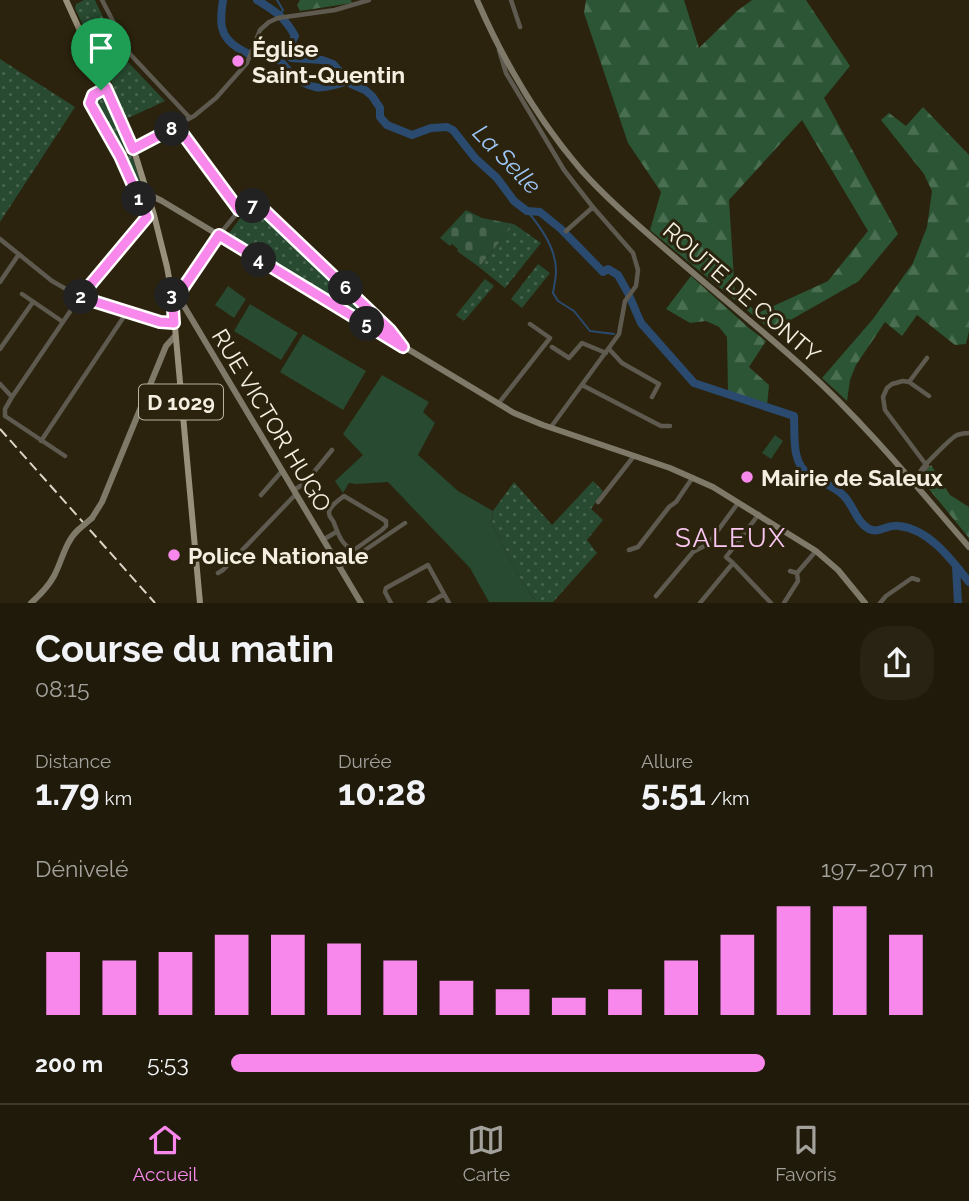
<!DOCTYPE html>
<html lang="fr">
<meta charset="utf-8">
<style>
:root{--surface:#201a0a;--page:#282313;--text:#f1f3f6;--muted:#a2a19c;--line:#3d382b;--accent:#f888eb}
body{margin:0;font-family:Raleway,sans-serif;background:var(--page);color:var(--text);height:100vh;display:flex;flex-direction:column;font-size:26px;white-space:nowrap}
*{box-sizing:border-box;margin:0}
p{font-size:23px;color:var(--muted)}
.icon{flex:none;width:38px;height:38px;fill:none;stroke:currentColor;stroke-width:2;stroke-linecap:round;stroke-linejoin:round}
.map{position:relative;height:603px;overflow:hidden}
.side{display:flex;flex-direction:column;background:var(--surface);flex:1}
.side>*{flex:none}
.pin{position:absolute;display:grid;place-items:center;width:60px;height:60px;color:#fff;margin:-72px -30px;border-radius:50% 50% 50% 0;rotate:-45deg;box-shadow:0 0 7px #0007}
.pin .icon{rotate:45deg}
.km{position:absolute;width:35px;height:35px;margin:-18px;border-radius:50%;background:#222;color:#fff;font-size:19px;line-height:35px;text-align:center}
.round{display:grid;place-items:center;flex:none;width:74px;height:74px;border-radius:28px;background:var(--page)}
.summary{display:flex;align-items:center;justify-content:space-between;height:119px;padding:0 35px}
h1{font-size:38px;font-weight:700;line-height:52px}
.metrics{display:grid;grid-template-columns:repeat(3,1fr);gap:10px;height:119px;padding:7px 35px}
.metrics div{display:grid;align-content:center}
.metrics b{font-size:35px;font-weight:700}
.metrics small{font-size:19px;font-weight:400}
.metrics p{font-size:19px}
.chart{height:196px;padding:14px 35px}
.chart p{display:flex;justify-content:space-between}
.chart svg{width:100%;height:126px;margin-top:7px;stroke:var(--accent);stroke-width:6}
ul{padding:0 35px;list-style:none;font-size:23px}
li{display:grid;grid-template-columns:112px 84px 1fr;align-items:center;height:52px}
li i{height:18px;border-radius:9px;background:var(--accent)}
.tab-bar{display:flex;justify-content:space-around;align-items:center;height:98px;border-top:2px solid var(--line);background:var(--surface);font-size:19px;color:var(--muted)}
.tab-bar a{display:grid;justify-items:center;gap:4px}
.tab-bar .on{color:var(--accent)}
.map>svg:first-child{display:block}
.grass{fill:url(#grass-dots)}
.forest{fill:url(#forest-firs);fill-rule:evenodd}
.cemetery{fill:url(#cemetery-stones)}
.park{fill:#284a30}
.lines{fill:none;stroke-linecap:round;stroke-linejoin:round}
.stream{stroke:#2a4b6f;stroke-width:2}
.river{stroke:#2a4b6f;stroke-width:8}
.street{stroke:#5e5a50;stroke-width:4.5}
.secondary{stroke:#7e7968;stroke-width:6}
.primary{stroke:#98907b;stroke-width:6}
.rail{stroke:#dbd6c7;stroke-width:2;stroke-dasharray:10 5;stroke-linecap:butt}
.secondary-bridge{stroke:#7e7968;stroke-width:6}
.route-casing{stroke:#fff;stroke-width:14}
.route{stroke:#f888eb;stroke-width:9}
.poi-dot{fill:#f888eb;stroke:#2b230d;stroke-width:2.5}
.labels{text-anchor:middle;dominant-baseline:central;stroke-width:6;stroke-linejoin:round;paint-order:stroke}
.shield{fill:#2b230d;stroke:#b8b2a1;stroke-width:2}
.shield-label{font-size:21px;font-weight:bold;fill:#f4efe1}
.poi-label{font-size:23px;font-weight:bold;fill:#f4efe1;stroke:#2b230d;text-anchor:start}
.street-label{font-size:23px;fill:#f4efe1;stroke:#2b230d}
.water-label{font-size:24px;font-style:italic;fill:#9cc6f6;stroke:#2b230d}
.quarter-label{font-size:26px;letter-spacing:2px;fill:#fac7f2;stroke:#2b230d}
</style>
<div class="map">
<svg width="969" height="603" viewBox="0 0 969 603">
<defs>
<pattern id="grass-dots" width="8" height="8" patternUnits="userSpaceOnUse" patternTransform="scale(1.75)"><rect width="8" height="8" fill="#284a30"/><path d="M2 2h.1M6 6h.1" fill="none" stroke="#48644e" stroke-width="1.8" stroke-linecap="round"/></pattern>
<pattern id="forest-firs" width="22" height="20" patternUnits="userSpaceOnUse" patternTransform="scale(1.75)"><rect width="22" height="20" fill="#2b5534"/><path d="M5 1l3.5 6h-7zM16 11l3.5 6h-7z" fill="#4a6e51"/></pattern>
<pattern id="cemetery-stones" width="16" height="16" patternUnits="userSpaceOnUse" patternTransform="scale(1.75)"><rect width="16" height="16" fill="#284a30"/><path d="M2 7V4a2 2 0 0 1 4 0v3zM10 15v-3a2 2 0 0 1 4 0v3z" fill="#48644e"/></pattern>
</defs>
<rect width="100%" height="100%" fill="#2b230d"/>
<path class="grass" d="M84,0h11l22,47 8,12 40,42 -39,18 -13,-27 1,-4 -4,-10 -3,-1 -32,-69 1,-4z
M0,59l75,48 -75,115z
M105,97l23,47 -2,5 -8,2 -2,-3 -20,-41h-1l-2,-6z
M129,155l3,1 9,26 6,25h-2l-4,-9 1,-2 -11,-23 -3,-1 -5,-11v-3z
M250,211l10,2 116,110 1,-1 3,4 -1,2 -152,-92 14,-19z
M514,224l27,19 -36,45 -26,-21z
M538,264l12,9 -28,35 -11,-9z
M485,279l9,7 -30,35 -8,-6z
M593,481l10,10 -12,18 12,11 -16,20 10,13 -44,49h-17l-16,-24 -28,-54 1,-13 21,-29 38,43z"/>
<path class="forest" d="M300,0h51l1,3 -52,8 -3,-6z
M586,0h98l15,48 38,-37 15,-11h54l44,66 -26,32 74,136 -39,47 -86,49h-2l-121,-100 11,-38 -33,-49 -44,-130zM802,120l66,111 -40,50 -70,32 -23,-19 -6,-94z
M923,107l46,48v176l-3,13 -11,1 -38,-30 -15,21 -17,-14 -29,43 -6,15 -3,21 -25,-23 51,-59 40,-56 14,-36 5,-36 -8,-17 -43,-54 8,-7 17,13z
M691,276l58,52 17,13 -17,26 20,18 -2,21 -39,-14 -1,-55 -8,-10 -13,-6 -16,2 -24,-14z
M931,465l19,30 19,12v31l-49,-60z"/>
<path class="cemetery" d="M466,210l16,8 32,6 -35,43 -22,-16 1,-2 -6,-5 -2,2 -10,-8z"/>
<path class="park" d="M228,286l18,13 -12,19 -19,-13z
M250,304l48,29 -17,27 -47,-29z
M303,334l63,37 -23,39 -63,-38z
M382,375l47,27 -6,10 12,11 -17,32 40,36 35,20 -1,13 28,54 16,24h-47l-19,-34 -82,-86 -32,2 -7,-1 -6,10 -8,-12 28,-26 -20,-21z
M775,435l8,6 -12,18 -9,-6z"/>
<g class="lines">
<path class="stream" d="M277,0l6,10 -3,5
M527,211c14,16 29,38 29,60 0,7 -2,15 -3,22l5,8 16,10 16,20 24,3"/>
<path class="river" d="M223,0c-3,20 -5,36 15,48 4,2 9,6 14,7 10,2 17,-3 26,4 4,3 7,8 11,12 21,21 32,19 59,10
M257,0c18,11 28,17 38,36l-8,16 4,6 31,2 11,4 18,20 14,6 7,6 8,12v9l7,8 25,10 19,-7 16,-1 6,3 22,28 22,20 17,23 13,10 13,1 21,17 42,43 5,-3 10,6 10,18 13,30 53,60 100,33c1,20 -3,48 16,59 11,7 24,11 33,20 10,9 13,27 26,34 11,5 17,-5 30,-3 30,3 53,34 70,56
M956,567l2,36"/>
<path class="street" d="M102,0l28,54 60,64
M511,0l9,27
M499,50l7,23 58,97 28,36 41,47 5,17 -2,16 -11,15 -6,33 -68,93
M106,88l-13,7 -3,8 29,53 28,61
M177,126l62,84
M119,156l75,-40 22,-18 31,-35 13,-33 9,-8 9,-4 57,-8 34,-10
M243,206l7,-11 11,12
M566,231l27,-24
M0,239l52,42 28,16 80,25 15,1
M0,282l19,-28
M172,293l11,-5 36,-53 23,-28 11,-1 9,2 129,122 10,13
M22,294l41,28
M552,347l17,11 13,-15 24,10
M0,349l33,-47
M609,349l13,14 37,21 -7,13
M909,382l18,-24
M0,384l12,13 72,-106 63,-74 7,-2
M582,385l79,41h9
M12,397l-7,12v7l60,40
M498,404l52,-66 -20,-14
M41,441l86,-129
M920,472c3,-6 31,-34 37,-37 3,-1 9,-2 12,-2
M913,482l14,-16 -42,-56 -2,-13 4,-9 5,-4 11,-3 6,1 20,14
M294,490l11,-7 27,-33
M261,495l21,-24
M344,496l42,25v5l-4,4 -28,20c-12,-4 -16,-16 -20,-27 -1,-4 -5,-5 -5,-10 0,-7 10,-13 15,-17z
M598,502l36,-46
M323,540l13,-8
M629,550l9,-3 31,-40 7,-5 17,-25
M733,563l38,40
M340,567l65,-44
M218,573l5,-3 73,-76
M797,573l19,-22
M656,596l37,-44 15,-8 30,-41
M391,603l-6,-11 1,-4 42,-23 21,38
M429,603l15,-9
M700,603l33,-40 -7,-6 33,-43
M784,603l14,-22 -1,-8 -7,-2
M880,603l6,-7 26,-18 6,2"/>
<path class="secondary" d="M477,0c27,62 61,120 105,171 27,30 58,56 89,83 44,38 90,75 133,114 60,54 112,118 165,179
M148,197l4,-1 10,5 352,212 29,12 127,43 43,19 103,64 22,19 27,33
M172,294l12,12 177,297
M92,518l10,-16 64,-156 9,-10
M31,603c9,-8 17,-16 23,-27 8,-15 11,-34 24,-46"/>
<path class="primary" d="M66,0l63,138 7,19 18,58 13,52 5,27 28,309"/>
<path class="rail" d="M0,429l155,174"/>
<path class="secondary-bridge" d="M78,530l14,-12"/>
</g>
<g class="lines">
<g class="route-casing">
<path id="route" d="M106,88l27,61 44,-23 62,84c5,-6 16,-5 23,-2l128,122 13,17 -184,-112 -36,53 -11,6 2,29 -14,-1 -80,-25 67,-80 -27,-61 -30,-53 3,-8z"/>
</g>
<use href="#route" class="route"/>
</g>
<g class="poi-dot">
<circle cx="238" cy="61" r="7"/>
<circle cx="747" cy="477" r="7"/>
<circle cx="174" cy="555" r="7"/>
</g>
<g class="labels">
<rect class="shield" x="139" y="384.5" width="84" height="35" rx="5"/>
<g class="shield-label">
<text x="181" y="402">D 1029</text>
</g>
<g class="poi-label">
<text x="252" y="48">Église<tspan x="252" dy="26">Saint-Quentin</tspan></text>
<text x="761" y="477">Mairie de Saleux</text>
<text x="188" y="555">Police Nationale</text>
</g>
<g class="street-label">
<text transform="translate(742 292) rotate(41)">ROUTE DE CONTY</text>
<text transform="translate(272 420) rotate(59)">RUE VICTOR HUGO</text>
</g>
<g class="water-label">
<text transform="translate(507 159) rotate(46)">La Selle</text>
</g>
<g class="quarter-label">
<text x="731" y="538">SALEUX</text>
</g>
</g>
</svg>
<div class="pin" style="left:101px;top:90px;background:#1e9e55"><svg class="icon" aria-label="arrive" viewBox="0 0 24 24"><path d="M6 21V4h12l-3 4 3 4H6"/></svg></div>
<b class="km" style="left:139px;top:199px">1</b>
<b class="km" style="left:81px;top:297px">2</b>
<b class="km" style="left:172px;top:295px">3</b>
<b class="km" style="left:259px;top:260px">4</b>
<b class="km" style="left:367px;top:324px">5</b>
<b class="km" style="left:346px;top:288px">6</b>
<b class="km" style="left:253px;top:206px">7</b>
<b class="km" style="left:172px;top:129px">8</b>
</div>
<section class="side">
<div class="summary"><div><h1>Course du matin</h1><p>08:15</p></div><a class="round"><svg class="icon" aria-label="share" viewBox="0 0 24 24"><path d="M12 15V3M7 8l5-5 5 5M5 13v7h14v-7"/></svg></a></div>
<div class="metrics">
<div><p>Distance</p><b>1.79<small> km</small></b></div>
<div><p>Durée</p><b>10:28</b></div>
<div><p>Allure</p><b>5:51<small> /km</small></b></div>
</div>
<div class="chart"><p><span>Dénivelé</span>197–207 m</p>
<svg viewBox="0 0 160 44" preserveAspectRatio="none"><path d="M5 44V22M15 44V25M25 44V22M35 44V16M45 44V16M55 44V19M65 44V25M75 44V32M85 44V35M95 44V38M105 44V35M115 44V25M125 44V16M135 44V6M145 44V6M155 44V16"/></svg>
</div>
<ul>
<li><b>200 m</b>5:53<i style="width:76%"></i></li>
</ul>
</section>
<nav class="tab-bar">
<a class="on"><svg class="icon" aria-label="home" viewBox="0 0 24 24"><path d="M3 11l9-7 9 7M6 9v11h12V9"/></svg>Accueil</a>
<a><svg class="icon" aria-label="map" viewBox="0 0 24 24"><path d="M3 6l6-2 6 2 6-2v14l-6 2-6-2-6 2zM9 4v14M15 6v14"/></svg>Carte</a>
<a><svg class="icon" aria-label="saved" viewBox="0 0 24 24"><path d="M7 4h10v16l-5-4-5 4z"/></svg>Favoris</a>
</nav>
